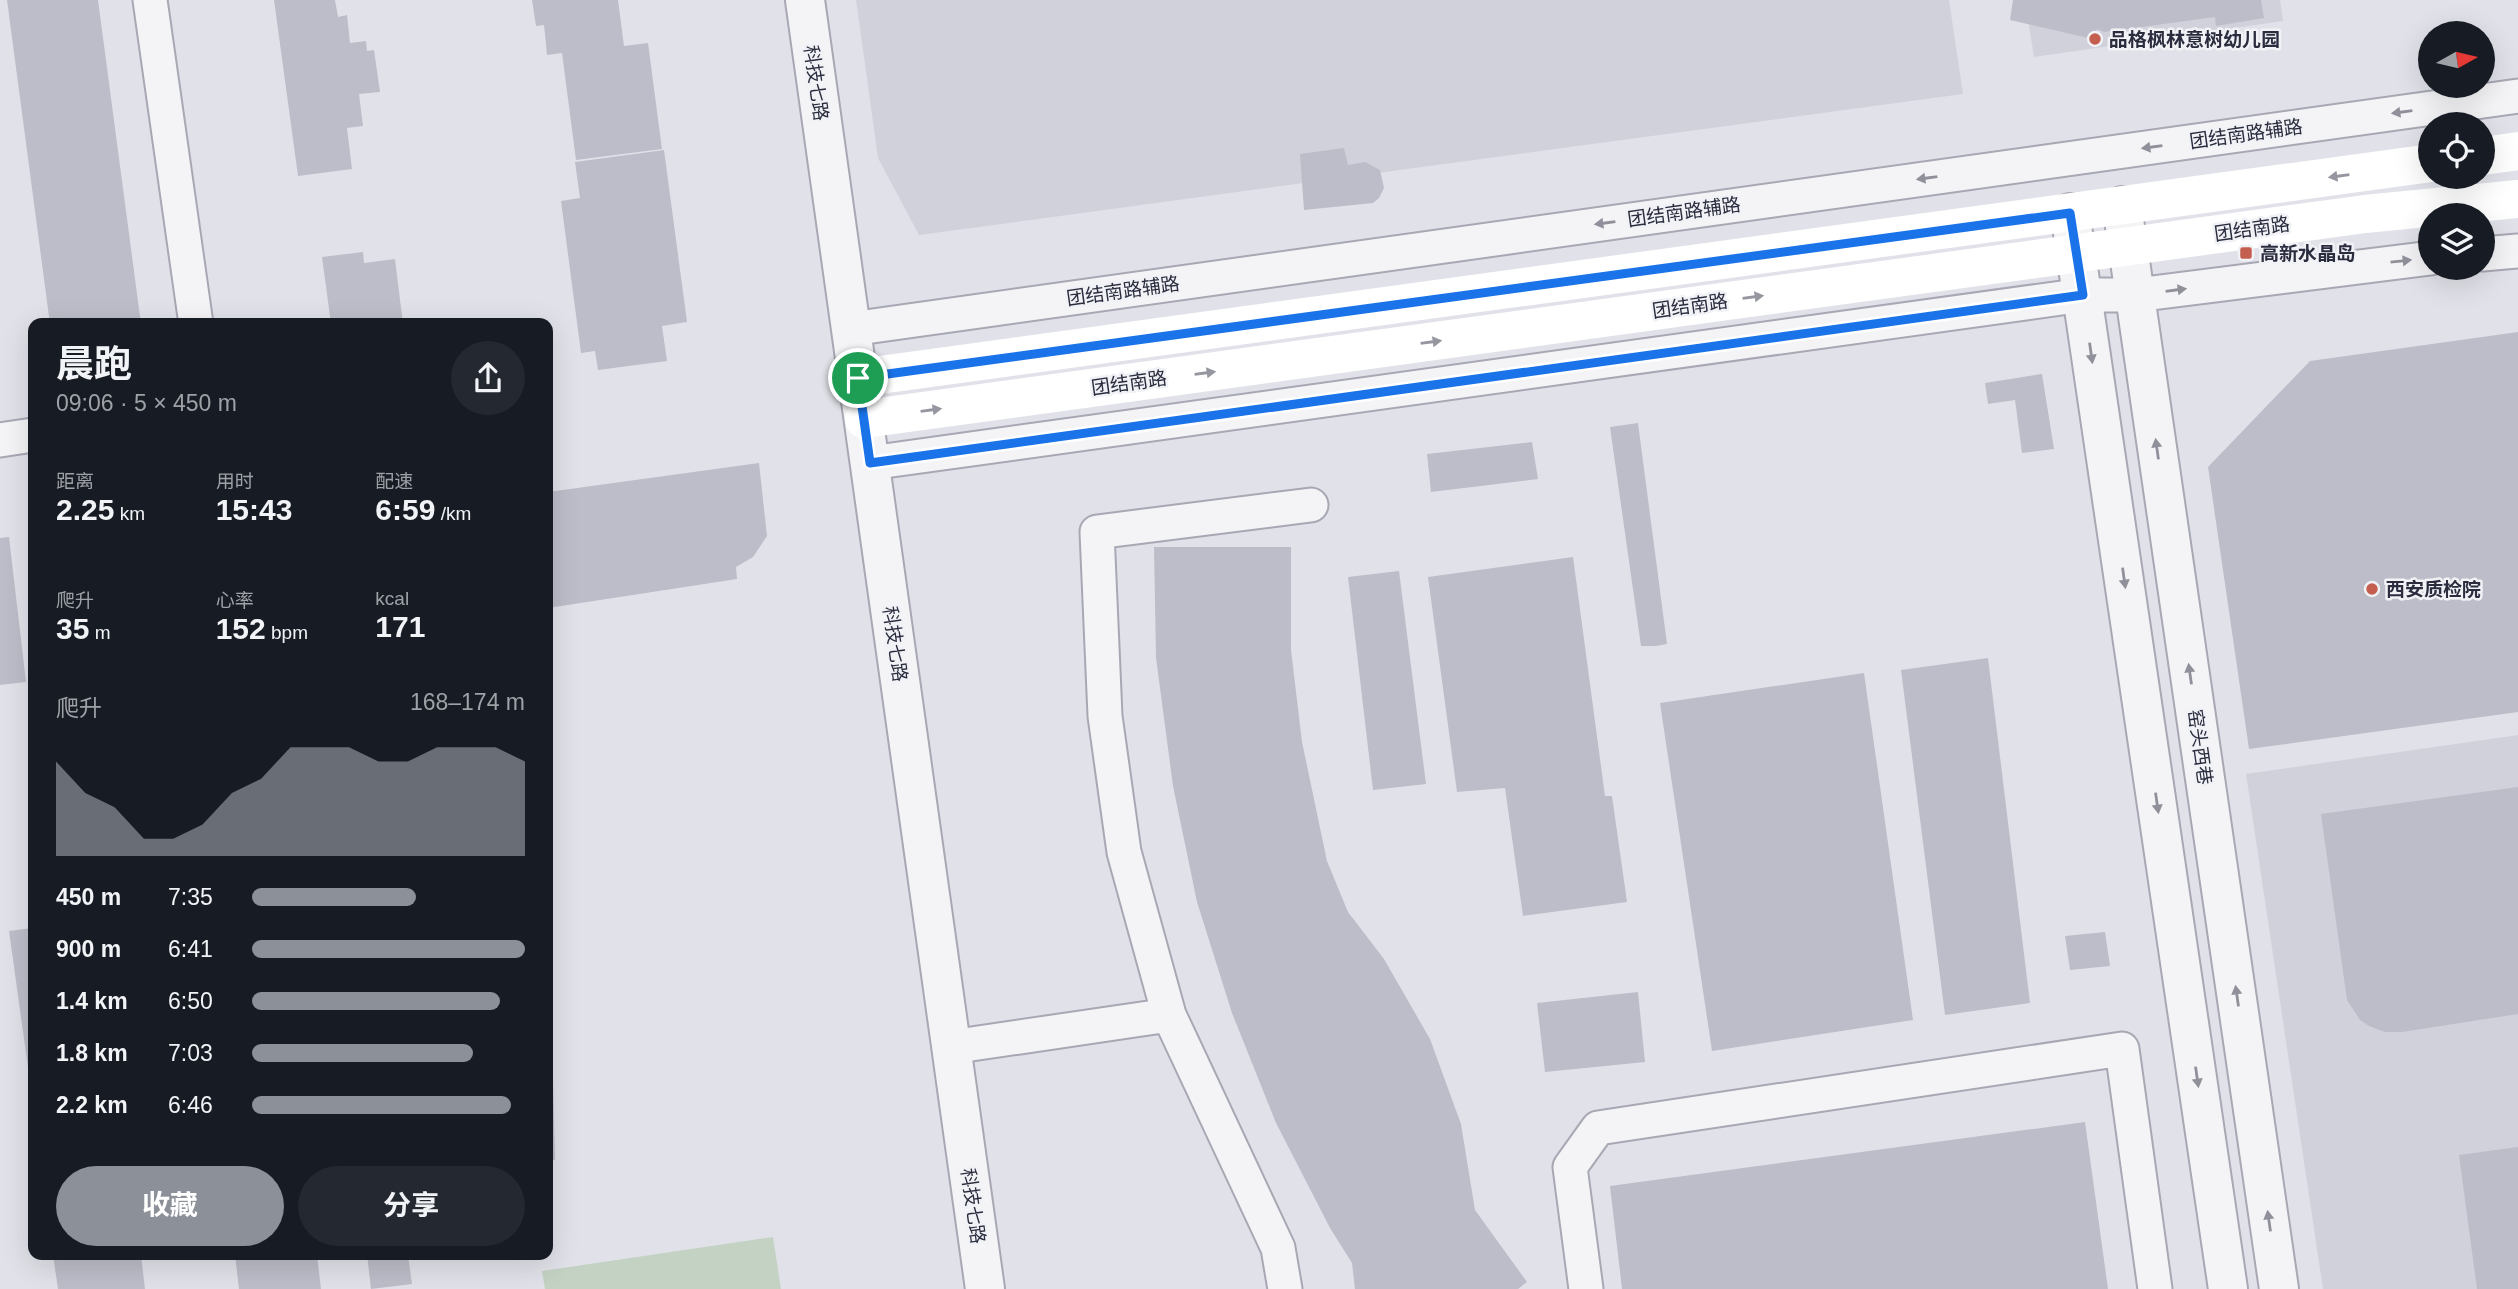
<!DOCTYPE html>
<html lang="zh">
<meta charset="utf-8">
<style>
:root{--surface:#171b24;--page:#242831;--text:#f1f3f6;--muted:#9ea1a6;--accent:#8c9099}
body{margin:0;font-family:Helvetica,"Noto Sans SC",sans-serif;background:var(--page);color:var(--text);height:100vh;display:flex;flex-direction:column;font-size:26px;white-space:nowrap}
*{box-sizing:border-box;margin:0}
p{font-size:23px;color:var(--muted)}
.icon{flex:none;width:38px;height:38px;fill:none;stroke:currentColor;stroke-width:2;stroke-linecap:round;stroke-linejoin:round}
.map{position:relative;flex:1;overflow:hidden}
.panel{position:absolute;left:28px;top:318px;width:525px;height:942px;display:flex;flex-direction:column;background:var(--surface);border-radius:14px;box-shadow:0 7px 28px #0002}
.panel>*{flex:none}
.needle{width:46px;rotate:82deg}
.fabs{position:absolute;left:2418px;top:21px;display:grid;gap:14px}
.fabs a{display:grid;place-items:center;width:77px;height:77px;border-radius:50%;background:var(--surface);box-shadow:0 7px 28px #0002;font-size:35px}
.pin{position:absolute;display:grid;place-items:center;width:60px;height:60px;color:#fff;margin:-30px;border:4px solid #fff;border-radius:50%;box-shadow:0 2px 7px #0007}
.round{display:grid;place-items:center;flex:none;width:74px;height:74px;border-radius:37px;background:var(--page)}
.summary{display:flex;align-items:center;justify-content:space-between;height:119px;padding:0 28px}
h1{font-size:38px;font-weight:700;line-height:52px}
.metrics{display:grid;grid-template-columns:repeat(3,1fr);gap:10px;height:119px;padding:7px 28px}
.metrics div{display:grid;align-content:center}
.metrics b{font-size:30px;font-weight:700}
.metrics small{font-size:19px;font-weight:400}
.metrics p{font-size:19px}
.chart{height:196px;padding:14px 28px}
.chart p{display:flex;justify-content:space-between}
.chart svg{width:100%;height:126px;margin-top:7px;fill:var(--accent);opacity:.7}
.cta{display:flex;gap:14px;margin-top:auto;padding:14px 28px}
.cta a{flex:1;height:80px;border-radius:42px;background:var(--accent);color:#fff;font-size:28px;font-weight:700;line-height:80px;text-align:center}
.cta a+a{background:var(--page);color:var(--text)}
ul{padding:0 28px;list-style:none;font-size:23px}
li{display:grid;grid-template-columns:112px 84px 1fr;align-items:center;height:52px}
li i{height:18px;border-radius:9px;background:var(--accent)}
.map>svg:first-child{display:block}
.built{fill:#d0d1da}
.green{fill:#c3d2c3}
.building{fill:#bcbdc8}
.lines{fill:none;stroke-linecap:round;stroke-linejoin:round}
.minor-casing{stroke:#a7a8b3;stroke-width:37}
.tertiary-casing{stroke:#a7a8b3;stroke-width:42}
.minor{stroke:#f4f4f7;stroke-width:33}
.tertiary{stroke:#f4f4f7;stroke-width:38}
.secondary{stroke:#fff;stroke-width:38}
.oneway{fill:#90909b}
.oneway2{fill:#95969f}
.route-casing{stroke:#fff;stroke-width:14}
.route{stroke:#1a73e8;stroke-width:9}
.poi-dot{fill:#c45f50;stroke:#f1f2f6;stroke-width:2.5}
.labels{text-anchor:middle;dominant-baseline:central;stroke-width:5;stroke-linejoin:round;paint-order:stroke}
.poi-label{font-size:19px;font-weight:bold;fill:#2b2d3f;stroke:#f1f2f6;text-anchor:start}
.street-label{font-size:19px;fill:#2b2d3f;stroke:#f1f2f6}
</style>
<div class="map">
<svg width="2518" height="1289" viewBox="0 0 2518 1289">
<rect width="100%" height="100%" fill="#e1e2e9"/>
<path class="built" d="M856,0h1093l14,94 -1044,141 -41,-77z
M2025,0h255l3,21 -249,36z
M2518,735v554h-195l-77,-515z"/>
<path class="green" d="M773,1237l8,52h-236l-3,-18z"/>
<path class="building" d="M7,0h91l43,324h-91z
M274,0h61l3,17 9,-2 3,28 16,-2 1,10 7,-1 6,42 -21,2 4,32 -16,2 5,41 -54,7z
M532,0h86l6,46 24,-3 14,106 -86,11 -14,-107 -15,2 -3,-30 -8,1z
M2013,0h248l3,18 -48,8 -1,-9 -111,15 -7,-3 -4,10 -83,-19z
M1344,148l4,17 17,-3 15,8 4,18 -5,10 -6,5 -69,7 -4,-56z
M664,150l23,172 -25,4 5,35 -69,9 -3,-19 -14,2 -20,-152 19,-3 -5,-36z
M363,252l1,11 31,-4 8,65h-72l-9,-67z
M2518,332v380l-269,37 -41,-282 102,-106z
M2042,374l12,75 -32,4 -7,-53 -27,4 -3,-21z
M1638,423l29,221 -11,2h-15l-31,-219z
M1532,442l6,37 -107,13 -4,-38z
M759,463l8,73 -14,21 -17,10 1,12 -189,29v-116z
M9,537l17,145 -26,3v-147z
M1154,547h137v103l11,92 25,119 21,51 36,47 46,80 31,85 14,86 52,72 -9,7h-163l-3,-26 -22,-35 -54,-105 -44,-110 -35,-111 -24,-116 -17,-128z
M1573,557l32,239h7l15,106 -104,14 -18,-128 -48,4 -29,-215z
M1399,571l27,213 -53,6 -25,-213z
M1988,658l42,345 -85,12 -44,-345z
M1864,673l49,347 -201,31 -52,-348z
M2518,787v227l-116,18h-17l-16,-6 -9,-6 -13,-20 -26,-186z
M33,928v168h-1l-23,-165z
M2105,932l5,34 -40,4 -5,-34z
M1638,992l7,70 -100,10 -8,-69z
M548,1048l5,31 2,81 -7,1z
M2085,1122l23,167h-486l-12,-103z
M2518,1147v142h-41l-18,-134z
M53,1255h88l4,34h-87z
M235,1255h82l4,34h-82z
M367,1255h41l4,29 -41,5z"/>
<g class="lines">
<g class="minor-casing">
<path id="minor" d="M150,0l46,324
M2483,254l35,-3
M851,329l1667,-233
M0,440l33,-5
M870,463l1213,-168h53l295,-37
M951,1047l218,-32
M1285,1289l-7,-41 -109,-233 -45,-163 -19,-136 -8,-184 214,-27
M1586,1289l-16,-122 28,-39 524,-79 33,240"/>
</g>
<g class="tertiary-casing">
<path id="tertiary" d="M805,0l180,1289
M2122,206l157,1083
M2070,213l158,1076"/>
</g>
<use href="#minor" class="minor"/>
<use href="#tertiary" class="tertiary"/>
<path class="secondary" d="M2483,156l35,-5
M858,378l1573,-215
M864,419l1501,-205 153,-15"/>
</g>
<defs><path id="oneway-solid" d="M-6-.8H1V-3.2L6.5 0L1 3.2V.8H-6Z" transform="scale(1.75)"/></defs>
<g class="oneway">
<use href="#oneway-solid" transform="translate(2402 112) rotate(172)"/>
<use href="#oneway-solid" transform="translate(2152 147) rotate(172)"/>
<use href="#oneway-solid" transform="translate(1927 178) rotate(172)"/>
<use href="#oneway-solid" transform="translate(1605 223) rotate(172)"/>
<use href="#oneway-solid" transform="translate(2401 261) rotate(-6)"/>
<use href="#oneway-solid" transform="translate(2176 290) rotate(-8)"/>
<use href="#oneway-solid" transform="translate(2091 353) rotate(82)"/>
<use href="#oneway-solid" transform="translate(2157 449) rotate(-98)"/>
<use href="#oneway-solid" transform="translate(2124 578) rotate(82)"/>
<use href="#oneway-solid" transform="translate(2190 674) rotate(-98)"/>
<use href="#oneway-solid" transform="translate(2157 803) rotate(82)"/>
<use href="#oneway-solid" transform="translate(2237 996) rotate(-98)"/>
<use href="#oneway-solid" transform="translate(2197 1077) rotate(82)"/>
<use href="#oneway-solid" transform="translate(2269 1221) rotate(-98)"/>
</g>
<g class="oneway2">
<use href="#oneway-solid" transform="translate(2339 176) rotate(172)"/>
<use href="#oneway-solid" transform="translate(1753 297) rotate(-8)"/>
<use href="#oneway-solid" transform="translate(1431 342) rotate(-8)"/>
<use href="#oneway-solid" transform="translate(1205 373) rotate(-8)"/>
<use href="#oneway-solid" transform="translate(931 410) rotate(-8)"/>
</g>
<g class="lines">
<g class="route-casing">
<path id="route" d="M2070,213l13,82 -1213,168 -12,-85z"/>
</g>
<use href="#route" class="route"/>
</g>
<g class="poi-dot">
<circle cx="2095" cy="39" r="7"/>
<rect x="2239" y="246" width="14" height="14" rx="3.5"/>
<circle cx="2372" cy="589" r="7"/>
</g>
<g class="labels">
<g class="poi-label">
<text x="2109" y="39">品格枫林意树幼儿园</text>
<text x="2260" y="253">高新水晶岛</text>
<text x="2386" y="589">西安质检院</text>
</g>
<g class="street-label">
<text transform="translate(816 83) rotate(82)">科技七路</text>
<text transform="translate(2246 134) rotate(-8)">团结南路辅路</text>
<text transform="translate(1684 212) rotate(-8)">团结南路辅路</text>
<text transform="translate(2252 229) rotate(-8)">团结南路</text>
<text transform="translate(1123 291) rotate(-8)">团结南路辅路</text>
<text transform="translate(1690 306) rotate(-8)">团结南路</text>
<text transform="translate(1129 383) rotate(-8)">团结南路</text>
<text transform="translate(895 644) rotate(82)">科技七路</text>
<text transform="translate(2200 747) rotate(82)">窑头西巷</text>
<text transform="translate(973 1206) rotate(82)">科技七路</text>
</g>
</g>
</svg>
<div class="fabs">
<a><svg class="needle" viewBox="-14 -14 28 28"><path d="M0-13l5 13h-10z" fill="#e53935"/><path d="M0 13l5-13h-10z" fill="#9ea1a6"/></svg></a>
<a><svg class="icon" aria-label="locate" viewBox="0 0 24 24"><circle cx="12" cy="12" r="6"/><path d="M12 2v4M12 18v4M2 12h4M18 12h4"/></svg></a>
<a><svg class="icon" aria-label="layers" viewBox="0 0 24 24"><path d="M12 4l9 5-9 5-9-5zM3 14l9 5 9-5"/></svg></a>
</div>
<div class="pin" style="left:858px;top:378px;background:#1e9e55"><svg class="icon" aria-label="arrive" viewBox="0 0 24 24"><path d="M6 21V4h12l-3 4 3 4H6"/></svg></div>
<section class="panel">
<div class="summary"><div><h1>晨跑</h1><p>09:06 · 5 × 450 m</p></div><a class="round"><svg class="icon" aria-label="share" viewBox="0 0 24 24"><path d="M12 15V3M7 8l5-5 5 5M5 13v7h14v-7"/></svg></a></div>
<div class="metrics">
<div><p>距离</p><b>2.25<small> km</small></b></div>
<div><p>用时</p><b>15:43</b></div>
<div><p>配速</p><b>6:59<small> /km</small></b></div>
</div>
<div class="metrics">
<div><p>爬升</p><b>35<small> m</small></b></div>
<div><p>心率</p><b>152<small> bpm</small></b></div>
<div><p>kcal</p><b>171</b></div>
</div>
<div class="chart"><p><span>爬升</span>168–174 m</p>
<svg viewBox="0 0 160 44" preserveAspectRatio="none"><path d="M0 44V11L10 22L20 27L30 38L40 38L50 33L60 22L70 17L80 6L90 6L100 6L110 11L120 11L130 6L140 6L150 6L160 11V44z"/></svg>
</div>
<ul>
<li><b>450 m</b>7:35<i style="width:60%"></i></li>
<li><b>900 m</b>6:41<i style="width:100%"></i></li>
<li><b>1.4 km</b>6:50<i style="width:91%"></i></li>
<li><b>1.8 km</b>7:03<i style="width:81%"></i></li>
<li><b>2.2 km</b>6:46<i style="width:95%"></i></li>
</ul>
<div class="cta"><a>收藏</a><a>分享</a></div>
</section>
</div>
